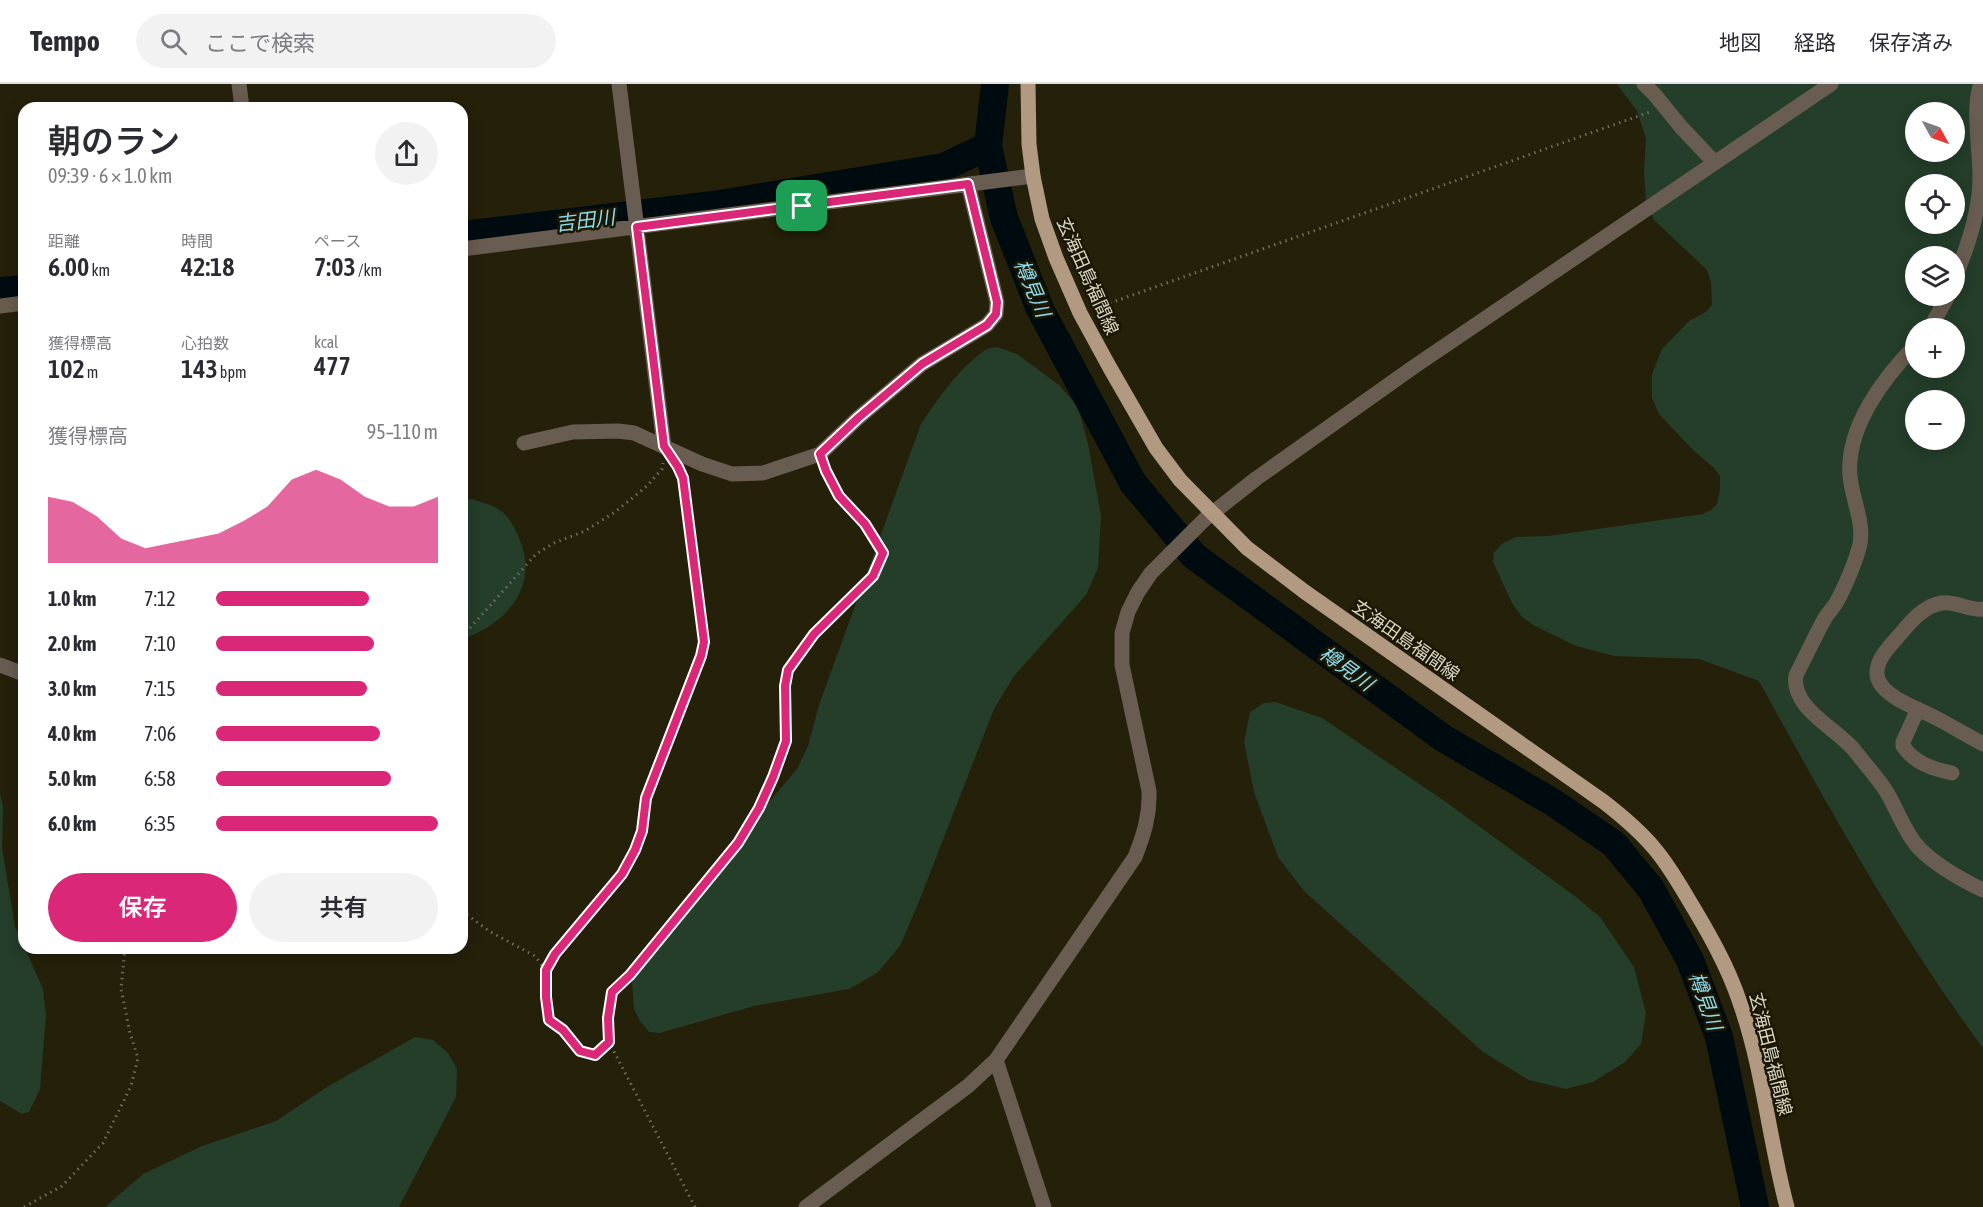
<!DOCTYPE html>
<html lang="ja">
<meta charset="utf-8">
<style>
:root{--surface:#fff;--page:#f2f2f3;--text:#2b2b33;--muted:#7c7c81;--line:#e1e1e2;--accent:#db2777}
body{margin:0;font-family:"Asap Condensed","Noto Sans JP",sans-serif;background:var(--page);color:var(--text);height:100vh;display:flex;flex-direction:column;font-size:22px;white-space:nowrap}
*{box-sizing:border-box;margin:0}
p{font-size:20px;color:var(--muted)}
.icon{flex:none;width:33px;height:33px;fill:none;stroke:currentColor;stroke-width:2;stroke-linecap:round;stroke-linejoin:round}
.map{position:relative;flex:1;overflow:hidden}
.side{position:absolute;left:18px;top:18px;width:450px;height:852px;display:flex;flex-direction:column;background:var(--surface);border-radius:18px;box-shadow:0 3px 15px #0003}
.side>*{flex:none}
.needle{width:39px;rotate:130deg}
.buttons{position:absolute;left:1905px;top:18px;display:grid;gap:12px}
.buttons a{display:grid;place-items:center;width:60px;height:60px;border-radius:50%;background:var(--surface);box-shadow:0 3px 15px #0003;font-size:30px}
.pin{position:absolute;display:grid;place-items:center;width:51px;height:51px;color:#fff;margin:-26px;border-radius:12px;box-shadow:0 3px 9px #0006}
.round{display:grid;place-items:center;flex:none;width:63px;height:63px;border-radius:32px;background:var(--page)}
.overview{display:flex;align-items:center;justify-content:space-between;height:102px;padding:0 30px}
h1{font-size:33px;font-weight:600;line-height:45px}
.metrics{display:grid;grid-template-columns:repeat(3,1fr);gap:9px;height:102px;padding:6px 30px}
.metrics div{display:grid;align-content:center}
.metrics b{font-size:26px;font-weight:600}
.metrics small{font-size:16px;font-weight:400}
.metrics p{font-size:16px}
.chart{height:168px;padding:12px 30px}
.chart p{display:flex;justify-content:space-between}
.chart svg{width:100%;height:108px;margin-top:6px;fill:var(--accent);opacity:.7}
.primary-button{display:flex;gap:12px;margin-top:auto;padding:12px 30px}
.primary-button a{flex:1;height:69px;border-radius:36px;background:var(--accent);color:#fff;font-size:24px;font-weight:600;line-height:69px;text-align:center}
.primary-button a+a{background:var(--page);color:var(--text)}
ul{padding:0 30px;list-style:none;font-size:20px}
li{display:grid;grid-template-columns:96px 72px 1fr;align-items:center;height:45px}
li i{height:15px;border-radius:8px;background:var(--accent)}
header{display:flex;align-items:center;gap:36px;box-sizing:border-box;height:84px;padding:0 30px;background:var(--surface);border-bottom:2px solid var(--line)}
header strong{font-size:28px}
nav{display:flex;gap:33px;margin-inline-start:auto;font-size:21px}
.search{width:420px;height:54px;background:var(--page);display:flex;align-items:center;gap:15px;box-sizing:border-box;padding:0 21px;border-radius:33px;color:var(--muted);font-size:22px}
.map>svg:first-child{display:block}
.green{fill:#243e2a;fill-rule:evenodd}
.lines{fill:none;stroke-linecap:round;stroke-linejoin:round}
.river{stroke:#000b10;stroke-width:28}
.path{stroke:#706c5a;stroke-width:3;stroke-dasharray:1.5 4.5;stroke-linecap:butt}
.minor{stroke:#695c51;stroke-width:15}
.major{stroke:#b29982;stroke-width:15}
.route-casing{stroke:#fff;stroke-width:12}
.route{stroke:#db2777;stroke-width:8}
.labels{text-anchor:middle;dominant-baseline:central;stroke-width:5;stroke-linejoin:round;paint-order:stroke}
.street-label{font-size:18px;fill:#d9d6c8;stroke:#1c1702}
.water-label{font-size:20px;font-style:italic;fill:#8cdbef;stroke:#1c1702}
</style>
<header>
<strong>Tempo</strong>
<div class="search"><svg class="icon" aria-label="search" viewBox="0 0 24 24"><circle cx="10" cy="10" r="6"/><path d="M15 15l6 6"/></svg>ここで検索</div>
<nav><a>地図</a><a>経路</a><a>保存済み</a></nav>
</header>
<div class="map">
<svg width="1983" height="1123" viewBox="0 0 1983 1123">
<rect width="100%" height="100%" fill="#25200a"/>
<path class="green" d="M1617,0h366v964c-86,-116 -155,-242 -224,-367l-60,-22 -85,-3 -38,-10 -41,-20 -13,-9 -10,-14 -19,-41 1,-10 9,-9 13,-6 33,-1 154,-22 8,-4 6,-6 3,-14v-14l-6,-8 -21,-18 -34,-36 -7,-16v-24l10,-25 27,-28 17,-9 6,-7 -1,-23 -4,-12 -53,-50 -8,-18 -2,-30 2,-34 -9,-27zM1916,28h38v40h-38zM1916,100h38v40h-38zM1916,172h38v40h-38zM1916,244h38v40h-38zM1916,316h38v40h-38z
M997,263l20,7 42,31 19,22 10,37 13,72 -3,52 -12,27 -72,81 -20,33 -76,195 -18,42 -23,27 -28,16 -95,17 -94,27 -11,-1 -9,-11 -6,-12 -2,-28 11,-31 154,-181 11,-23 11,-41 102,-281c17,-25 37,-55 63,-73 3,-3 8,-3 13,-4z
M472,415c8,3 18,5 26,10 11,7 16,17 21,29 21,48 -12,86 -57,101v-138z
M1276,618l46,16 124,84 130,95 24,20 34,50 12,46 -5,31 -16,18 -32,20 -27,7 -37,-9 -46,-28 -179,-161 -26,-34 -24,-65 -10,-50 6,-30 14,-9z
M0,709l3,14 -1,41 13,78 28,63 3,27 -6,73 -11,23 -7,2 -22,-13z
M415,953l18,3 15,13 9,16 -1,28 -57,110h-294l38,-33 59,-28 74,-25 51,-34z"/>
<g class="lines">
<path class="river" d="M995,0l-7,62 16,72 36,91 93,174 61,73 249,182 111,65 60,41 37,45 39,71 29,77 36,170
M462,151l251,-30 231,-38 44,-21
M0,207l24,-2"/>
<path class="path" d="M1093,225l557,-197
M462,553l74,-83 18,-11 31,-12 30,-19 32,-26 15,-17 1,-6
M462,827l27,20 46,25 11,15v26l3,23 14,10 17,21 15,4 14,-13
M546,887c24,-44 69,-75 89,-121 8,-18 6,-36 12,-54 15,-47 36,-93 54,-140l3,-15 -21,-163 -3,-8
M24,1123l38,-21 41,-43 28,-57 7,-28 -8,-25 -9,-44 4,-41
M695,1123l-86,-165 -1,-24 4,-26 18,-17 108,-132 21,-35 14,-31 13,-36 -1,-55 3,-16 26,-36 60,-58 9,-23 -18,-29 -26,-28 -13,-28"/>
<path class="minor" d="M239,0l3,24
M619,0l45,362
M1644,0l11,11 26,32 34,36
M462,165l571,-73
M1954,195c14,-32 26,-68 26,-103 0,-24 -8,-71 1,-92
M0,222l24,-3
M1930,244l18,-32
M1916,261c-33,33 -70,83 -66,131 2,23 14,45 10,68 -4,17 -15,43 -24,59 -3,5 -8,10 -11,15 -10,18 -19,38 -29,57 -6,33 42,54 59,76 10,13 22,26 31,40 11,18 18,40 32,56 18,19 42,32 65,43
M524,359l49,-11 45,-1 16,2 68,31 30,10 31,-1 57,-19 38,-36 64,-54 65,-39 9,-11 1,-12 -29,-118
M1983,525c-14,2 -26,-8 -41,-6 -20,3 -33,21 -46,36 -9,10 -23,25 -18,40 6,19 44,31 60,40 15,8 30,17 45,25
M0,581l24,9
M1918,625l-15,33v4c11,17 30,23 49,27
M996,976l48,147
M806,1123l162,-121 28,-26 139,-203c9,-23 15,-42 14,-66l-27,-126v-32l6,-21 10,-20 13,-19 54,-54 52,-41 158,-112 416,-282"/>
<path class="major" d="M1028,0l1,60 4,32 9,43 14,39 24,55 30,55 46,80 24,32 67,68 58,44 299,210c18,14 35,28 50,46 13,15 23,32 33,49 20,33 41,69 53,106 23,65 29,137 47,204"/>
</g>
<g class="lines">
<g class="route-casing">
<path id="route" d="M968,100l29,118 -1,12 -9,11 -65,39 -64,54 -38,36 6,17 13,25 26,28 18,29 -10,23 -59,58 -26,36 -3,16 1,55 -13,36 -14,31 -21,35 -108,132 -18,17 -4,26 1,24 -14,13 -15,-4 -17,-21 -14,-10 -3,-23v-27l9,-16 67,-80 13,-24 7,-19 4,-33 55,-142 3,-14 -21,-164 -5,-11 -14,-21 -27,-219z"/>
</g>
<use href="#route" class="route"/>
</g>
<g class="labels">
<g class="street-label">
<text transform="translate(1088 192) rotate(66)">玄海田島福間線</text>
<text transform="translate(1406 556) rotate(35)">玄海田島福間線</text>
<text transform="translate(1771 970) rotate(76)">玄海田島福間線</text>
</g>
<g class="water-label">
<text transform="translate(585 136) rotate(-7)">吉田川</text>
<text transform="translate(1033 204) rotate(67)">樽見川</text>
<text transform="translate(1347 584) rotate(36)">樽見川</text>
<text transform="translate(1706 917) rotate(70)">樽見川</text>
</g>
</g>
</svg>
<div class="buttons">
<a><svg class="needle" viewBox="-14 -14 28 28"><path d="M0-13l5 13h-10z" fill="#e53935"/><path d="M0 13l5-13h-10z" fill="#7c7c81"/></svg></a>
<a><svg class="icon" aria-label="locate" viewBox="0 0 24 24"><circle cx="12" cy="12" r="6"/><path d="M12 2v4M12 18v4M2 12h4M18 12h4"/></svg></a>
<a><svg class="icon" aria-label="layers" viewBox="0 0 24 24"><path d="M12 4l9 5-9 5-9-5zM3 14l9 5 9-5"/></svg></a>
<a>+</a>
<a>−</a>
</div>
<div class="pin" style="left:802px;top:122px;background:#1e9e55"><svg class="icon" aria-label="arrive" viewBox="0 0 24 24"><path d="M6 21V4h12l-3 4 3 4H6"/></svg></div>
<section class="side">
<div class="overview"><div><h1>朝のラン</h1><p>09:39 · 6 × 1.0 km</p></div><a class="round"><svg class="icon" aria-label="share" viewBox="0 0 24 24"><path d="M12 15V3M7 8l5-5 5 5M5 13v7h14v-7"/></svg></a></div>
<div class="metrics">
<div><p>距離</p><b>6.00<small> km</small></b></div>
<div><p>時間</p><b>42:18</b></div>
<div><p>ペース</p><b>7:03<small> /km</small></b></div>
</div>
<div class="metrics">
<div><p>獲得標高</p><b>102<small> m</small></b></div>
<div><p>心拍数</p><b>143<small> bpm</small></b></div>
<div><p>kcal</p><b>477</b></div>
</div>
<div class="chart"><p><span>獲得標高</span>95–110 m</p>
<svg viewBox="0 0 160 44" preserveAspectRatio="none"><path d="M0 44V17L10 19L20 25L30 34L40 38L50 36L60 34L70 32L80 27L90 21L100 10L110 6L120 10L130 17L140 21L150 21L160 17V44z"/></svg>
</div>
<ul>
<li><b>1.0 km</b>7:12<i style="width:69%"></i></li>
<li><b>2.0 km</b>7:10<i style="width:71%"></i></li>
<li><b>3.0 km</b>7:15<i style="width:68%"></i></li>
<li><b>4.0 km</b>7:06<i style="width:74%"></i></li>
<li><b>5.0 km</b>6:58<i style="width:79%"></i></li>
<li><b>6.0 km</b>6:35<i style="width:100%"></i></li>
</ul>
<div class="primary-button"><a>保存</a><a>共有</a></div>
</section>
</div>
